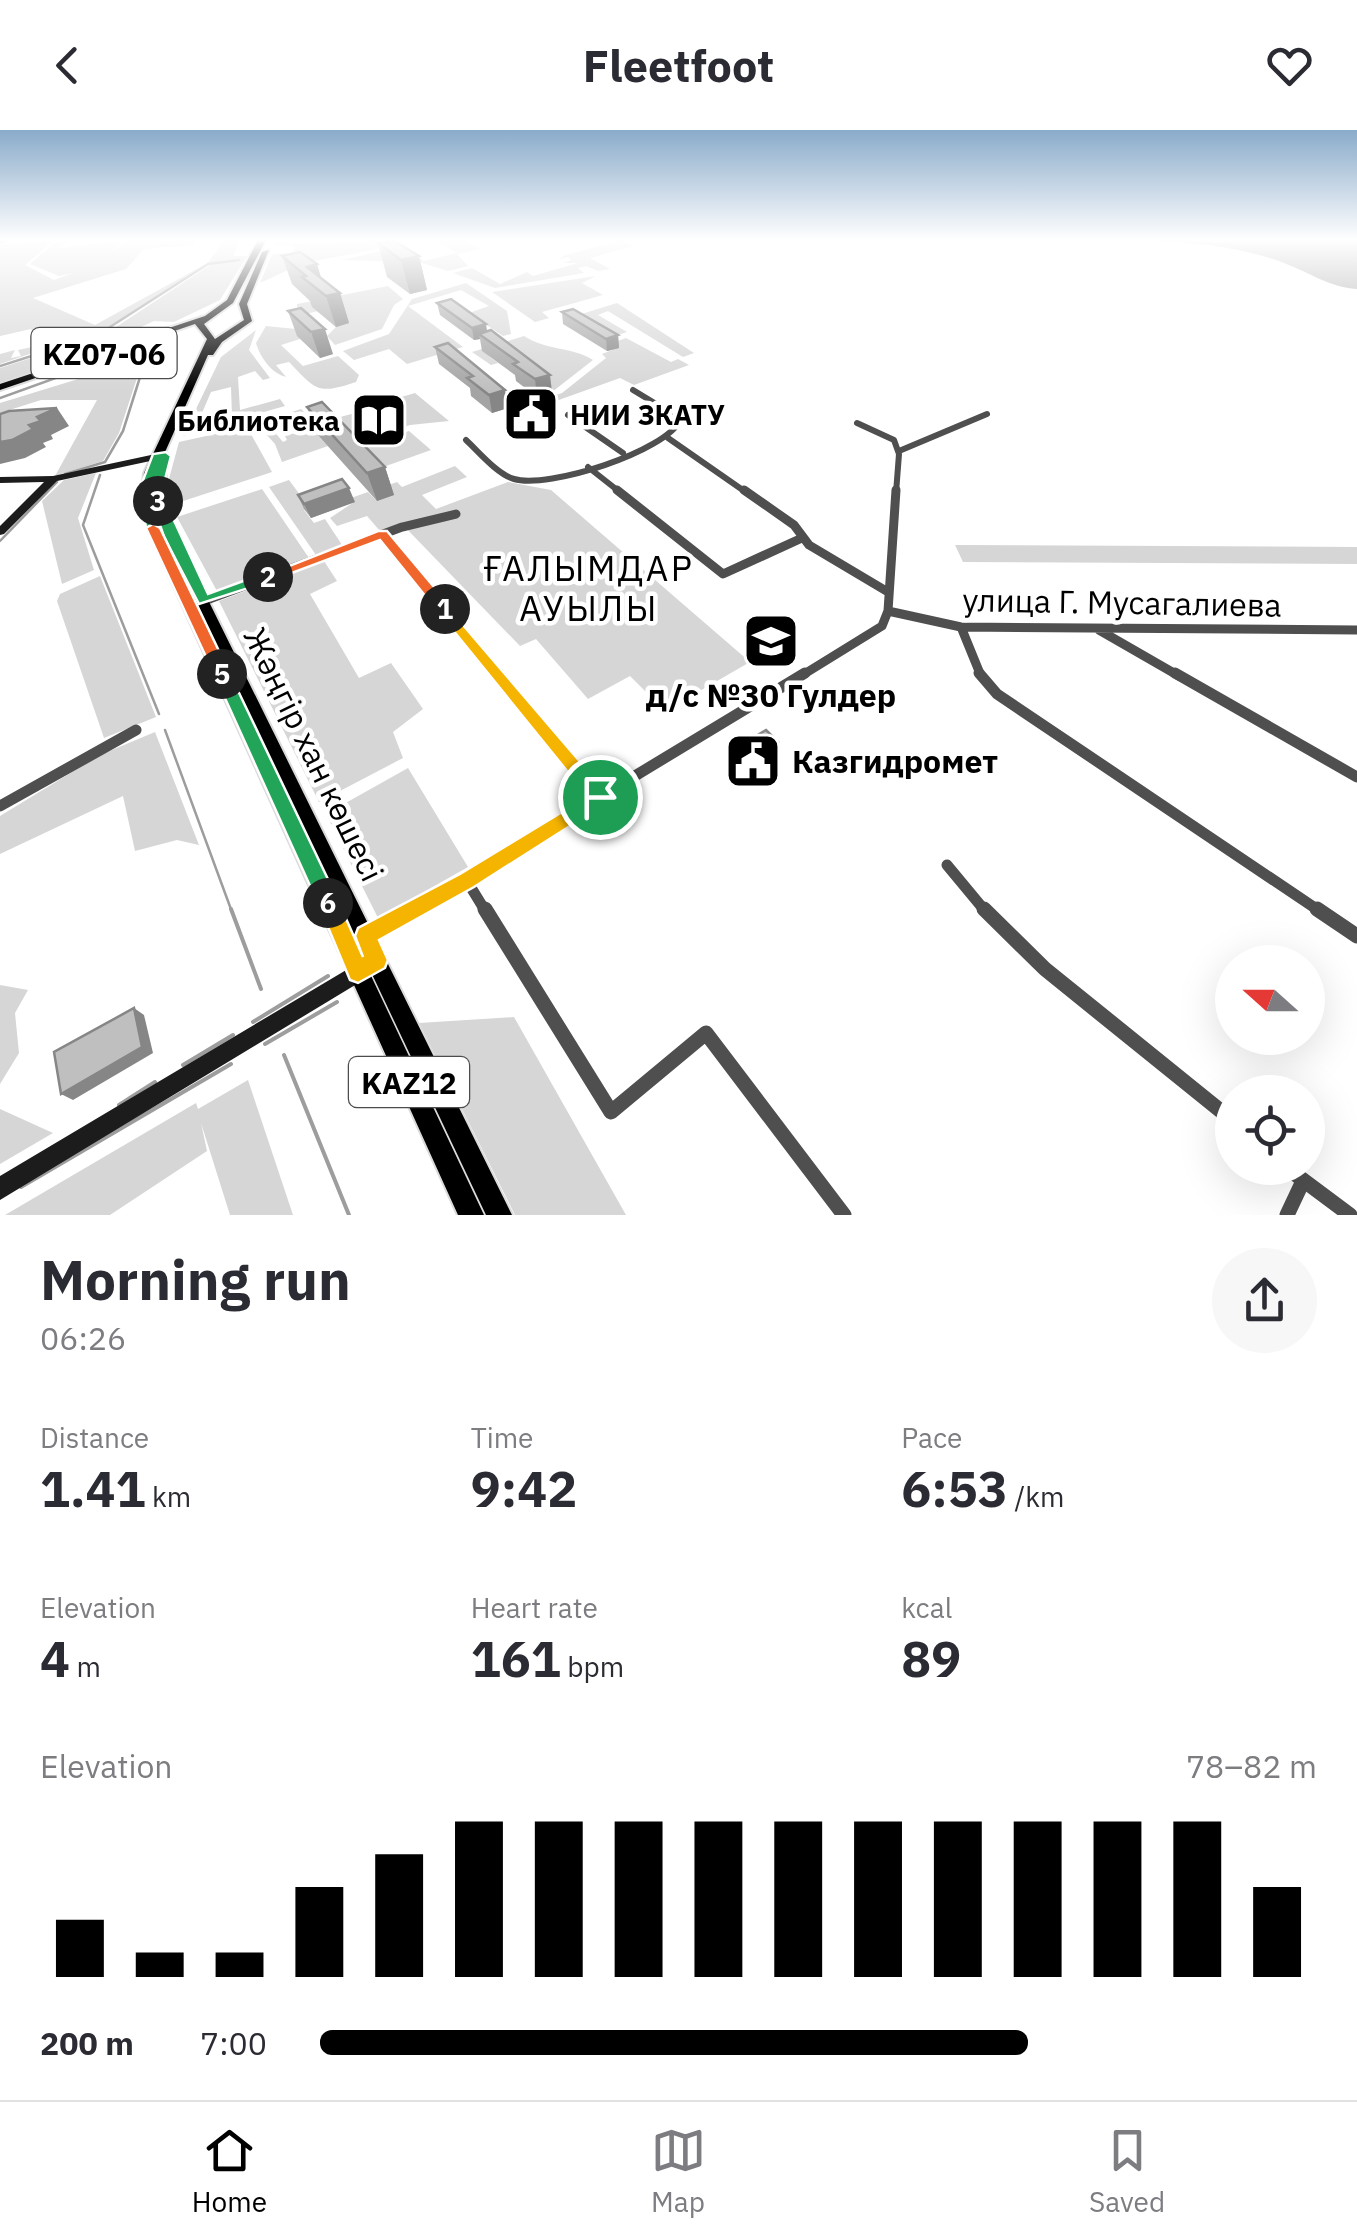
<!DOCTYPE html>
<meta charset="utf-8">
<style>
:root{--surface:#fff;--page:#f7f7f7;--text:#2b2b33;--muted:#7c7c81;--line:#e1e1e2;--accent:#000}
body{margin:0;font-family:"IBM Plex Sans",sans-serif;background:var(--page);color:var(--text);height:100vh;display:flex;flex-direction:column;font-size:38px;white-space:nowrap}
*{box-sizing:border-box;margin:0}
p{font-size:32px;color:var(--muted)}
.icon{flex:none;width:55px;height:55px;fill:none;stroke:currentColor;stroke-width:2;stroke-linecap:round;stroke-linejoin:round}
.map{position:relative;height:1085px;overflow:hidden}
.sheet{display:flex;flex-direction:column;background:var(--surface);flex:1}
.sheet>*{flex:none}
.needle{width:65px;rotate:291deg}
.fabs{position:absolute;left:1215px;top:815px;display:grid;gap:20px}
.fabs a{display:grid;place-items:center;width:110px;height:110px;border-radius:50%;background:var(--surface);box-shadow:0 10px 40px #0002;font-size:50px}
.pin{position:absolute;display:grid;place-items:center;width:85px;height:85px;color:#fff;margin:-42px;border:5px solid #fff;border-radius:50%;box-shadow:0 2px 10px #0007}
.km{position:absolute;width:50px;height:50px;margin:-25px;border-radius:50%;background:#222;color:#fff;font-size:28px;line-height:50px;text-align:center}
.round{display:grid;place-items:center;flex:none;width:105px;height:105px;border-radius:52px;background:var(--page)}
.overview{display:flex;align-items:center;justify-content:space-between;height:170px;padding:0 40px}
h1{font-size:55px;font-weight:700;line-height:75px}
.metrics{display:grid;grid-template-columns:repeat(3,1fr);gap:15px;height:170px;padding:10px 40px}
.metrics div{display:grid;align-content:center}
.metrics b{font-size:50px;font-weight:700}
.metrics small{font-size:28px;font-weight:400}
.metrics p{font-size:28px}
.chart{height:280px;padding:20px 40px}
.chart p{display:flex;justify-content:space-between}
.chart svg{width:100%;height:180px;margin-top:10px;stroke:var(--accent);stroke-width:6}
ul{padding:0 40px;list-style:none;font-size:32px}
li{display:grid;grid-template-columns:160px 120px 1fr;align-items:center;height:75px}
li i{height:25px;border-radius:12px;background:var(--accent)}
header{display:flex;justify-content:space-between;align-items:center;height:130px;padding:0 40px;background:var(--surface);font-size:45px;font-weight:700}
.tab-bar{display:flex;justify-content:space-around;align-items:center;height:140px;border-top:2px solid var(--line);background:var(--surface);font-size:28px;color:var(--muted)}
.tab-bar a{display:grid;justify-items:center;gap:5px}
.tab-bar .selected{color:var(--accent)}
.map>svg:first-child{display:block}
.green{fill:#d6d6d6}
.water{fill:#9d9d9d}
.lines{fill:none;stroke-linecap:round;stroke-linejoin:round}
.stream-far1{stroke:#9d9d9d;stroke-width:2.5}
.stream{stroke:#9d9d9d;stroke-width:4}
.primary-casing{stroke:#dbdbdb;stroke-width:4}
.street-far4{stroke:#4f4f4f;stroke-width:5}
.street-far3{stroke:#4f4f4f;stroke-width:6}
.street-far2{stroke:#4f4f4f;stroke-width:9}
.street-far1{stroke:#4f4f4f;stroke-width:11}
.street{stroke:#4f4f4f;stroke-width:15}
.secondary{fill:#1c1c1c;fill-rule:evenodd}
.primary{fill:#000;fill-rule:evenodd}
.wall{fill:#a4a4a4}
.shaded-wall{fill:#868686}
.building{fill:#bfbfbf;stroke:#868686;stroke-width:2.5}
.split-1{fill:#f5b400;stroke:#fff;stroke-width:2.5}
.split-2{fill:#f0652b;stroke:#fff;stroke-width:2.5}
.split-3{fill:#22a559;stroke:#fff;stroke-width:2.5}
.split-4{fill:#22a559;stroke:#fff;stroke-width:2.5}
.split-5{fill:#f0652b;stroke:#fff;stroke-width:2.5}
.split-6{fill:#22a559;stroke:#fff;stroke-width:2.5}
.split-7{fill:#f5b400;stroke:#fff;stroke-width:2.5}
.labels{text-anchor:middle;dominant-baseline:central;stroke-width:9;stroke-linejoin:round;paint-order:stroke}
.far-poi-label{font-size:28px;font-weight:bold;fill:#000;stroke:#fff;text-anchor:start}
.shield{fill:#fff;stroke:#4c4c4c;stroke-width:2.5}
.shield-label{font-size:30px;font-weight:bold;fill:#000}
.street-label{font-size:32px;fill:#000;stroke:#fff}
.poi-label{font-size:32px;font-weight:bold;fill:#000;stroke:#fff}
.neighbourhood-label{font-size:35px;letter-spacing:2.5px;fill:#000;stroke:#fff}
</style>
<header><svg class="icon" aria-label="back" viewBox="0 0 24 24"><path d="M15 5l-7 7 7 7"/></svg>Fleetfoot<svg class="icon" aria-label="heart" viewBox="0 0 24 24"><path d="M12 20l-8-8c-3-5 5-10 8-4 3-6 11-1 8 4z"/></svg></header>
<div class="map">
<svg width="1357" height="1085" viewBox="0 0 1357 1085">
<rect width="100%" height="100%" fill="#fff"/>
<path class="green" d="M54,110l-29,25 29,15 19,-7 -14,3 -29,-12 25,-22 13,-2 -8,8 62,-8 -12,13 16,-13h70l-3,5 -49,4 -18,20 -93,29 62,27 109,-60 -95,62 -109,37v-10l15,-4 -4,8 10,-2 -3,-6 42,-9 -23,1 -6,-13 -31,7v-92z
M224,110h30l-14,2 -7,14h14l-27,44 -46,22 -20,-1 -26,12 16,4 -15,5 -16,-13 97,-64 29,-5 -32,4z
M278,110l13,4 101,-4 7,5 -96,18 -43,20 12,-29 21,-1 2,-7 -20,-1z
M436,110h29l15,9 -23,5 11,12 -20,5 -29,-9 -77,-2 60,-14 22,15 33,-8z
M622,110l11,6 -43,12 20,11 -12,2 -12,-5 -8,2 6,5 -89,15 -42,-15 19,-5 28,16 27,-12 6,4 45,-13h-15l8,-3 -3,-3 -9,3 6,-5z
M596,146l-14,7 21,12 -61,17 7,6 -14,4 -43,-30z
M466,153l41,28 4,23 -8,2 -34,-23 20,-7 -28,-16 -53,16 55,41 -56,17 -18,-15 -35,11 -11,-9 46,-17 23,-35z
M388,156l15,13 -9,6 -12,24 -47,16 -8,-9 9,-9 -18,-16 -16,4 -5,-5v-6z
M617,173l77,50 -11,4 -75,-46 -10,4 29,17 -22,7 -30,-23z
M266,196l40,4 -6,9 -19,6 22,21 35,-10 21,19 -3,7c-39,13 -40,8 -67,-20l-13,3 10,12c-15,-4 -26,-20 -30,-34z
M256,200l-7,20 21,28 -7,2 -8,-9 -17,6 2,33 40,-11 5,7 -46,13 -7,-2 -1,-30 -20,5 -15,35 28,-4 -41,13 38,-79z
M524,206c23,15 46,10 69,24l-41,32 -65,-37 11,8 -7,2 -19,-13z
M626,208l45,24 7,-3 11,6 -55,20 -14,-7 -64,23 -24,2 30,-10 44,-35 -4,-4 15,-6 -5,-5z
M78,213l13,8 -91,33v-16z
M127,234l11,11 -19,58 -16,28 -48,15 42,-76h-56l-41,13v-10z
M415,263l34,28 -39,4 -62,21 -23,-25 34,-9 5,4 -12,5h9l9,9 28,-6 1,-7 -10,-9 -19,6 -6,-6z
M301,279l4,4 -33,11v5l11,13 4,-2 -2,-4 26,-8 17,18 -46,16 -7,-18 -18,-20z
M247,297l25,45 -98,32 -7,-18 12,-44z
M409,301l22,19 -59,21 -20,-21z
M455,336l12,11 -45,18 14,14 72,-27 43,8 199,172 -85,49 -35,-35 -42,23 -52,-60 -16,7 -119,-123 -21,8 -13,-15 -30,10 -7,-8 24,-16 -3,-4 17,-6 9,9 16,-6 -7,-9 11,-4 5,5z
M96,343l-18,45 16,52 -32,14 -20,-83 22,-21z
M289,350l20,27 -5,3 10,13 11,-4 17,26 -26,10 -47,-68z
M262,359l47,69 -91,35 -41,-76z
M955,415l402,2v17l-394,-2z
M324,431l13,20 -27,13 49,84 32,-15 32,46 -30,23 10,26 -84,44 -100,-201z
M100,446l56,141 -52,21 -47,-137 3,-7z
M155,602l44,113 -22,-5 -42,11 -12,-55 -123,58v-38l100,-61z
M408,638l60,99 -90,51 -52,-104z
M0,855l28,5 -13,23 4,40 -19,31z
M514,887l112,198h-111l-96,-192z
M248,950l45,135h-63l-29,-92 6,28 -97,64h-105l191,-112 2,6z
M0,979l53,24 -53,31z"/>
<path class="water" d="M1152,110h205v49c-29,-2 -46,-16 -73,-26 -41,-16 -88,-20 -132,-23z"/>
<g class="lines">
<path class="stream-far1" d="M110,197l98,-63 31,-4
M110,200l15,12
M0,236l69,-22
M0,268l133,-48
M65,344l40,-12 18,-31 18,-57 -12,-9 5,-14
M100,345l-17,50 76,189
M0,411l57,-59
M165,600l67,182"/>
<path class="stream" d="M231,779l30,80
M253,892l75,-46
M265,914l72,-42
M284,925l65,160
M183,935l50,-30
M119,975l36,-23
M21,1057l210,-123"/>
<g class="primary-casing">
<path id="primary" d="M258,110h8l-33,63 -29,21 11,15 29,-19 -5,-16 23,-52 7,-2 -22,54 5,17 -30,21 -9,13h-5l-50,113 8,3 -2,28 13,38 335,678h-26l-321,-678 -11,-31 6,23 324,686h-26l-310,-686 -7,-29 3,-27 63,-134 -12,-15 -195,66v-6l205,-68 22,-16z"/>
</g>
<path class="street-far4" d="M0,111l4,-1"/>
<path class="street-far3" d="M568,285l55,38
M857,293l37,17 5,14 -3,39
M668,308l79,55
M466,310c13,12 31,34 48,39 34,10 152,-27 167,-60l-48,-29
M899,321l88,-37
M588,337l33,26"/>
<path class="street-far2" d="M617,360l106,84 79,-36
M744,360l50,35 15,20 79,47
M383,404l117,142
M196,474l206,-77 54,-13
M888,481l73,16 396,3
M961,497l20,49
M1099,500l80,46
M801,546l81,-50 6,-15 8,-121"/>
<path class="street-far1" d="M498,543l102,124
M979,543l18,21 324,218
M1175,543l182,104
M0,676l136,-76
M947,735l39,47
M467,751l19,31
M410,782l395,-239"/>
<path class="street" d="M485,779l126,203 95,-79 138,182
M984,779l61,60 187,151
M1317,779l40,27
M364,807l51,-28
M1287,1038l63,47
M1287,1085l16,-34"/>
<path class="secondary" d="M165,322l4,1v4l-112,24 -53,53 -4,1v-9l44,-44 -44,1v-6l53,-1z
M363,830l7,2 2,7 -2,7 -370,224v-24z"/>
<use href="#primary" class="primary"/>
</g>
<path class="wall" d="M378,113l41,13 8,34 -17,4 -23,-17z
M282,126l39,22 19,15 9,30 -13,4 -24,-20 -2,-6 -18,-17z
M437,173l50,28 65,61 -6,2 7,17 -33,12 -9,-7 -2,-13 24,-9 -17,-13 -1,-6 -33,-24 -2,-12 -6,1 -34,-25z
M288,181l45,43 -13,4 -23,-22z
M562,182l56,23 1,13 -12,3 -44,-27z
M448,213l60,65 -16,5 -21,-17 -1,-8 -31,-24 -4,-17z
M307,277l78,60 9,28 -17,6 -60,-67z
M298,365l57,7 -44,16 -7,-9z
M731,621l45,5 -35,21 -11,-12z"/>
<path class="shaded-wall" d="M419,126l8,34 -17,4 -9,-34z
M317,134l9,30 -19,-27z
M340,163l9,30 -13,4 -10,-31z
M486,194l2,13 -9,-3 1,5 -6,1 -2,-12z
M325,199l8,25 -13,4 -9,-26z
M618,205l1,13 -12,3 -1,-12z
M550,245l2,17 -15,5 -2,-18z
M505,260l3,18 -16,5 -3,-18z
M551,268l2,13 -33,12 -2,-13z
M57,278l12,18 -18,9 2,4 -10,4 3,4 -21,11 -25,6v-22l29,-17 8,-8z
M385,337l9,28 -17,6 -10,-28z
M349,358l6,14 -44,16 -7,-14z
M778,612l-2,14 -35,21 1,-14z
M134,878l10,7 9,38 -80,47 -12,-6z"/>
<path class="building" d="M393,110l26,16 -18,4 -23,-17z
M300,122l17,12 -10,3 33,26 -14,3 -24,-19 4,-1 -24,-20z
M451,169l35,25 -14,4 -35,-25z
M301,178l24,21 -14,3 -23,-21z
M573,179l45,26 -12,4 -44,-27z
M491,200l59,45 -15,4 -22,-15 5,-2 -39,-28z
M448,213l57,47 -16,5 -22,-17 6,-2 -38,-29z
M542,261l9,7 -33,12 -9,-7z
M322,272l63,65 -18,6 -60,-66z
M57,278l-20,9 4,4 -12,4 4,4 -21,11 -12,2v-28l9,-3z
M342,349l7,9 -45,16 -6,-9z
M766,600l12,12 -36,21 -11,-12z
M134,878l8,39 -81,47 -7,-42z"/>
<linearGradient id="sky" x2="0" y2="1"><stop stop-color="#8aabca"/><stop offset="0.42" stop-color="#fff"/><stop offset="1" stop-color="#fff" stop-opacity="0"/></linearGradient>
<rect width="1357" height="261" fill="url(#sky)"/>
<path class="split-1" d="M445,474l161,188v11h-13l-154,-190 -2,-4z"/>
<path class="split-2" d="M378,401h9l63,75v7h-11l-59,-73 -107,40 -12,-3z"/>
<path class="split-3" d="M158,367l7,4 43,93 60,-22 7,5 -2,3 -74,24 -35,-67 -12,-36z"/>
<path class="split-4" d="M166,322l5,4 -8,31 2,14 -10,3 5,24 -7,4 -7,-4 -6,-40 13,-34z"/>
<path class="split-5" d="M153,394l7,4 70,146 -2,4 -14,-4 -68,-146z"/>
<path class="split-6" d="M222,538l8,6 106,222v14h-15l-107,-236z"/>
<path class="split-7" d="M600,659l6,3v11l-132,84 -95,53 9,20 -3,8 -27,15 -8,-3 -32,-77 3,-7h15l27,61 -8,-21 3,-8 102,-54z"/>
<defs>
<g id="civic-square" transform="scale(2.875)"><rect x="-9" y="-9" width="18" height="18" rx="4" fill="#000" stroke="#fff"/><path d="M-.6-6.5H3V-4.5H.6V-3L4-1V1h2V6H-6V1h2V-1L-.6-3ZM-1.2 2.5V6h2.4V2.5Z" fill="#fff"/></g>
<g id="library-square" transform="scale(2.875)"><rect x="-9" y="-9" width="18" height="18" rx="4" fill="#000" stroke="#fff"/><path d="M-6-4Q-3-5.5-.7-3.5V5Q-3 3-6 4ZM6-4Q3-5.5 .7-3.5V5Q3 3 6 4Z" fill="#fff"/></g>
<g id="school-square" transform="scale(2.875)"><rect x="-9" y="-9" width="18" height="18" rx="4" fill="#000" stroke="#fff"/><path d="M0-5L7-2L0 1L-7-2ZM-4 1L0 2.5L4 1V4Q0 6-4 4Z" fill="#fff"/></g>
</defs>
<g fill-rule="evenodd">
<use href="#civic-square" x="531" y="284"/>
<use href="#library-square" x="379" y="290"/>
<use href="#school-square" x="771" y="511"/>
<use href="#civic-square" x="753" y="631"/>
</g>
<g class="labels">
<g class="far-poi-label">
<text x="570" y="284">НИИ ЗКАТУ</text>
<text x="340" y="290" text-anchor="end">Библиотека</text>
</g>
<g class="shield">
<rect x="31.5" y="198" width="145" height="50" rx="8"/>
<rect x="349" y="927" width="120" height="50" rx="8"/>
</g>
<g class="shield-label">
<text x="104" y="223">KZ07-06</text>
<text x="409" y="952">KAZ12</text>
</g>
<g class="street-label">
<text transform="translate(1122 472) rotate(1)">улица Г. Мусагалиева</text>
<text transform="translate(314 624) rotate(64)">Жәңгір хан көшесі</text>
</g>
<g class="poi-label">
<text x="771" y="565">д/с №30 Гулдер</text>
<text x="792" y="631" text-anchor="start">Казгидромет</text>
</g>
<g class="neighbourhood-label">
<text x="589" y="438">ҒАЛЫМДАР<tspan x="589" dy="40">АУЫЛЫ</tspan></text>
</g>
</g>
</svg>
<div class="fabs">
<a><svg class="needle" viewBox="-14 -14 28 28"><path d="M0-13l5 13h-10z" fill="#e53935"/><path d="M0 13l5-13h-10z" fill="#7c7c81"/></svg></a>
<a><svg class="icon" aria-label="locate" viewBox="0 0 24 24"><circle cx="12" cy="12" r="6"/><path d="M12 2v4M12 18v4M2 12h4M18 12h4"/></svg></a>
</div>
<div class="pin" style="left:600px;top:667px;background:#1e9e55"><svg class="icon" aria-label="arrive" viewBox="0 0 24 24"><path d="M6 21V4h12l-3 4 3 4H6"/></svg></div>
<b class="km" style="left:445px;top:479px">1</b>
<b class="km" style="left:268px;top:447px">2</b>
<b class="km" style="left:158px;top:371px">3</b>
<b class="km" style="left:222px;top:544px">5</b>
<b class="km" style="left:328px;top:773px">6</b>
</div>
<section class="sheet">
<div class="overview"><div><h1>Morning run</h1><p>06:26</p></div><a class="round"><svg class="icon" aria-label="share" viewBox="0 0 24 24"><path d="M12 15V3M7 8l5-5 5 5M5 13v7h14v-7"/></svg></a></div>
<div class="metrics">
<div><p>Distance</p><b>1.41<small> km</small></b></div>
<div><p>Time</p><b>9:42</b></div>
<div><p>Pace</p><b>6:53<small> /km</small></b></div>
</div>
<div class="metrics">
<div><p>Elevation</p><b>4<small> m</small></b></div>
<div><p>Heart rate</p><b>161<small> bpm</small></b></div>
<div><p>kcal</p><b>89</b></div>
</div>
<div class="chart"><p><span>Elevation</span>78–82 m</p>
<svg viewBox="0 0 160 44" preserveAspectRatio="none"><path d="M5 44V30M15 44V38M25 44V38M35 44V22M45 44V14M55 44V6M65 44V6M75 44V6M85 44V6M95 44V6M105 44V6M115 44V6M125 44V6M135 44V6M145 44V6M155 44V22"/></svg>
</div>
<ul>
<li><b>200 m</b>7:00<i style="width:71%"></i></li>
</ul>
</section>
<nav class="tab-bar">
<a class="selected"><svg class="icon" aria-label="home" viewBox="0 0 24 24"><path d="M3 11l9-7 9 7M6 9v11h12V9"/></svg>Home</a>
<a><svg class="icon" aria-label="map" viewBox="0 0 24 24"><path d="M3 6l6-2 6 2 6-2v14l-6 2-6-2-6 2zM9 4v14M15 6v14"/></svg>Map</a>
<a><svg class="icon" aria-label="saved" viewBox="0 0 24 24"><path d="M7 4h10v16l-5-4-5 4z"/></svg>Saved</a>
</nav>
